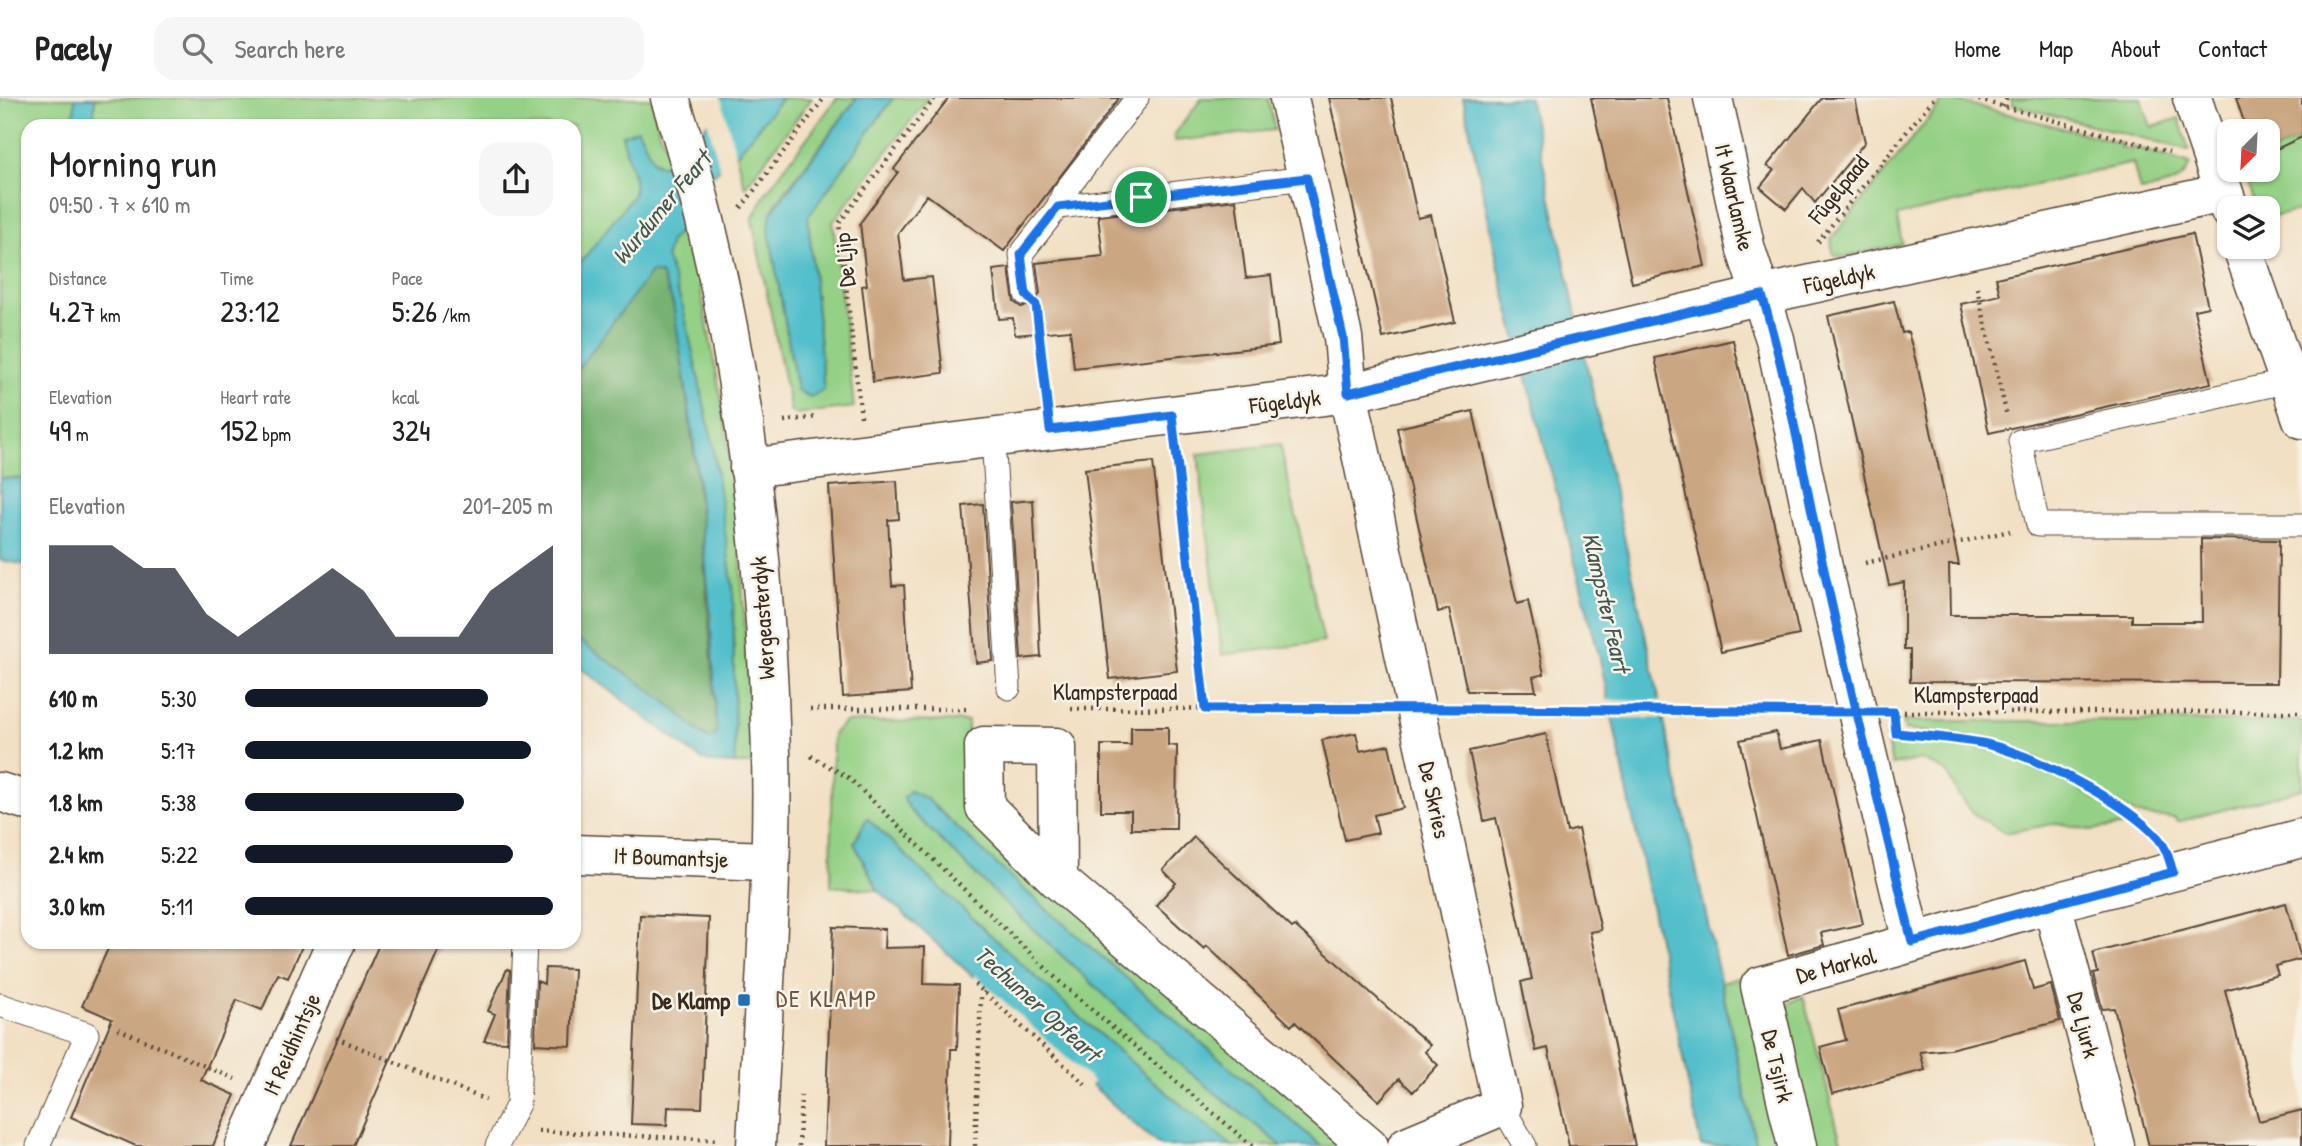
<!DOCTYPE html>
<meta charset="utf-8">
<style>
:root{--surface:#fff;--page:#f6f6f6;--text:#222;--muted:#767676;--line:#e0e0e0;--accent:#111827}
body{margin:0;font-family:"Patrick Hand",sans-serif;background:var(--page);color:var(--text);height:100vh;display:flex;flex-direction:column;font-size:26px;white-space:nowrap}
*{box-sizing:border-box;margin:0}
p{font-size:23px;color:var(--muted)}
.icon{flex:none;width:38px;height:38px;fill:none;stroke:currentColor;stroke-width:2;stroke-linecap:round;stroke-linejoin:round}
.map{position:relative;flex:1;overflow:hidden}
.side{position:absolute;left:21px;top:21px;width:560px;height:830px;display:flex;flex-direction:column;background:var(--surface);border-radius:21px;box-shadow:0 2px 5px #0004}
.side>*{flex:none}
.needle{width:46px;rotate:204deg}
.fabs{position:absolute;left:2217px;top:21px;display:grid;gap:14px}
.fabs a{display:grid;place-items:center;width:63px;height:63px;border-radius:14px;background:var(--surface);box-shadow:0 2px 5px #0004;font-size:35px}
.pin{position:absolute;display:grid;place-items:center;width:60px;height:60px;color:#fff;margin:-30px;border:4px solid #fff;border-radius:50%;box-shadow:0 2px 7px #0007}
.round{display:grid;place-items:center;flex:none;width:74px;height:74px;border-radius:21px;background:var(--page)}
.head{display:flex;align-items:center;justify-content:space-between;height:119px;padding:0 28px}
h1{font-size:38px;font-weight:600;line-height:52px}
.stats{display:grid;grid-template-columns:repeat(3,1fr);gap:10px;height:119px;padding:7px 28px}
.stats div{display:grid;align-content:center}
.stats b{font-size:30px;font-weight:600}
.stats small{font-size:19px;font-weight:400}
.stats p{font-size:19px}
.chart{height:196px;padding:14px 28px}
.chart p{display:flex;justify-content:space-between}
.chart svg{width:100%;height:126px;margin-top:7px;fill:var(--accent);opacity:.7}
ul{padding:0 28px;list-style:none;font-size:23px}
li{display:grid;grid-template-columns:112px 84px 1fr;align-items:center;height:52px}
li i{height:18px;border-radius:9px;background:var(--accent)}
header{display:flex;align-items:center;gap:42px;box-sizing:border-box;height:98px;padding:0 35px;background:var(--surface);border-bottom:2px solid var(--line)}
header strong{font-size:33px}
nav{display:flex;gap:38px;margin-inline-start:auto;font-size:24px}
.search{width:490px;height:63px;background:var(--page);display:flex;align-items:center;gap:18px;box-sizing:border-box;padding:0 24px;border-radius:21px;color:var(--muted);font-size:26px}
.map>svg:first-child{display:block}
.green{fill:#94d085;stroke:#687d52;stroke-width:2}
.forest{fill:#77b272;stroke:#596e48;stroke-width:2}
.water{fill:#52bfcb;stroke:#467474;stroke-width:2}
.pier{fill:#f2e0c4}
.building{fill:#cba682}
.lines{fill:none;stroke-linecap:round;stroke-linejoin:round}
.lane-casing{stroke:#564537;stroke-width:25}
.street-casing{stroke:#564537;stroke-width:41}
.secondary-casing{stroke:#564537;stroke-width:41}
.path{stroke:#564537;stroke-width:4.5;stroke-dasharray:2 5;stroke-linecap:butt}
.lane{stroke:#fff;stroke-width:23}
.street{stroke:#fff;stroke-width:38}
.secondary{stroke:#fff;stroke-width:38}
.route-casing{stroke:#fff;stroke-width:14}
.route{stroke:#1a73e8;stroke-width:9}
.poi-dot{fill:#1f6fb2;stroke:#f7f3e8;stroke-width:2.5}
.labels{text-anchor:middle;dominant-baseline:central;stroke-width:5;stroke-linejoin:round;paint-order:stroke}
.street-label{font-size:23px;fill:#3b2a1e;stroke:#f7f3e8}
.poi-label{font-size:23px;font-weight:bold;fill:#3b2a1e;stroke:#f7f3e8;text-anchor:end}
.water-label{font-size:24px;font-style:italic;fill:#425752;stroke:#f7f3e8}
.neighbourhood-label{font-size:24px;letter-spacing:2px;fill:#6d5541;stroke:#f7f3e8}
</style>
<header>
<strong>Pacely</strong>
<div class="search"><svg class="icon" aria-label="search" viewBox="0 0 24 24"><circle cx="10" cy="10" r="6"/><path d="M15 15l6 6"/></svg>Search here</div>
<nav><a>Home</a><a>Map</a><a>About</a><a>Contact</a></nav>
</header>
<div class="map">
<svg width="2302" height="1048" viewBox="0 0 2302 1048">
<rect width="100%" height="100%" fill="#f7f3e8"/>
<filter id="ink" filterUnits="userSpaceOnUse"><feTurbulence type="fractalNoise" baseFrequency=".0143" numOctaves="2"/><feDisplacementMap in="SourceGraphic" scale="14" xChannelSelector="R" yChannelSelector="G"/><feConvolveMatrix kernelMatrix="1 2 1 2 8 2 1 2 1" color-interpolation-filters="sRGB"/></filter>
<filter id="wash" filterUnits="userSpaceOnUse"><feTurbulence type="fractalNoise" baseFrequency=".00686" numOctaves="4" result="noise"/><feDisplacementMap in="SourceGraphic" scale="28" xChannelSelector="R" yChannelSelector="G"/><feGaussianBlur stdDeviation="1.57" result="paint"/><feColorMatrix in="noise" values="0 0 0 0 0 0 0 0 0 0 0 0 0 0 0 0 0 1.4 0 .05"/><feComposite in="paint" operator="in"/></filter>
<g filter="url(#wash)">
<rect width="100%" height="100%" fill="#f2e0c4"/>
<path class="green" d="M0,0h75l-1,28h-46v353l-28,-1z
M95,0h556l8,34 13,27 -10,7c-9,-4 -29,-24 -40,-31l13,48 -2,13 -59,75v-145h-481z
M782,0h30l-67,89 -9,-32z
M837,0h20l-80,104 -6,11 -2,17 28,160h27l-16,-173 85,-119h35l-95,124 21,185 -59,7 -4,-2 -39,-192 13,-26z
M1202,0h66l7,32 -100,11 -1,-6z
M1945,0l176,45 -1,4 11,3 1,-4 58,18c-7,22 -29,23 -50,27l-7,-28 -236,53 5,28 -59,13 -10,-3 -2,-15z
M2011,0h130l10,29 28,-9 10,32 -176,-45z
M2302,39v73l-34,8v-10h-11l-14,-38h25v-16z
M688,125l36,190 16,135 13,216h-18l-2,-175 -67,-333 4,-15z
M1280,346l44,198 -102,13 -24,-201z
M968,623l-1,77 384,348h-30l-300,-259 -94,-88 -17,-8v19l93,91 175,162 104,83h-50l-61,-49 -154,-135 -150,-143 -13,24 24,47 -47,-4 2,-152 12,-12z
M1903,623h399v68l-125,33 -2,-4 -38,-3 -124,-69 -56,-11 -52,-5z
M1886,639c35,3 72,6 106,13 52,12 99,47 143,74l-46,6 -31,-7 -53,10 -31,-19 -16,-19 -11,-23 -26,-13 -29,6z
M1746,878l39,170h-29l-35,-164z
M1803,898l39,150h-33l-25,-136 5,-7z"/>
<path class="forest" d="M651,174l10,2c17,30 18,69 23,104 17,114 23,229 33,345v11l-6,5 -15,-10 -32,-29 -90,-63v-263z"/>
<path class="water" d="M75,0h20l-2,28h-19z
M721,0h61l-46,57 -27,24 -21,44 -18,18 -4,15 17,52 29,132 21,149 2,175 -22,-1 -12,-4 -127,-96v-26l90,63 41,37 6,1 6,-4 -7,-126 -17,-173 -20,-132 -12,-29 -10,-2 -77,102v-103l59,-75 2,-13 -13,-48 16,-6 16,34 8,3c29,-21 44,-35 59,-68z
M857,0h36l-85,119 16,173 -14,7 -13,-7 -28,-160 2,-17z
M1463,0h66l227,1048h-55l-101,-487 -97,-372z
M0,380l28,1v86l-28,-5z
M910,693l17,8 94,88 300,259h-39l-104,-83 -175,-162 -93,-91 -7,-12z
M867,720c118,113 237,226 365,328h-71l-12,-9 -271,-247 -24,-47z"/>
<path class="pier" d="M717,0h4l16,61 -16,13 -14,-52z
M1605,602l60,1 3,17h-59z
M975,877l118,107 -4,5 -1,-4 -116,-104z"/>
<g id="blocks">
<path class="building" d="M949,0h170l-115,153 -77,-56 -29,38 6,47 28,-3 11,96 -70,9 -11,-96 5,-1 -7,-62 38,-51 -4,-3z
M1329,0h62l27,120 13,-3 24,107 -72,16z
M1591,0h76l38,168 -73,17z
M1822,0h33l10,44 -50,61 -12,-15 -17,21 -26,-22 14,-17 -7,-4z
M2236,0h66v39l-28,13 -6,-19h-21z
M1236,102l10,78 25,-3 8,70 -205,23 -4,-38 -55,5 -2,-17 -14,1 -6,-49 16,-2 5,34 7,5 13,-2 6,-12 -4,-30 67,-7 -5,-40z
M2192,136l16,73 -14,3 17,73 -222,50 -28,-129 39,-9 -4,-17z
M1894,203l8,32 6,-1 11,41 40,192h-10l1,50h182v7h70l-1,-83 78,1 -2,143 -367,-1v-32h-6v-68l-15,3 -61,-269z
M1733,242l66,295 -78,17 -66,-294z
M1473,313l44,193 11,-3 16,73 -11,3 3,14h-69l-18,-82 -11,3 -34,-150 -7,-34z
M1153,364l24,209 -67,8 -25,-210z
M897,383l2,38 -11,1 4,66 12,-1 7,107 -68,5 -14,-211z
M1033,402l8,157 -20,2 -10,-157z
M983,406l10,157 -17,2 -13,-157z
M1131,629h37v18l9,1 -1,83h-45v-18h-30v-66h30z
M1776,634l4,17 42,-9 41,184 -42,9 3,12 -36,10 -48,-215z
M1356,635l4,18 29,-6 14,63 -29,7 4,18 -33,7 -23,-100z
M1546,636l21,98 11,-3 23,101 -11,2 45,214h-66l-21,-98 -12,3 -8,-35 -7,-34 11,-3 -36,-161 -12,3 -15,-70z
M1194,739l98,91 3,-2 135,119 -5,7 13,13 -25,27 -14,-13 -20,22 -84,-79 -4,4 -84,-80 -3,3 -48,-44 20,-22 -13,-13z
M2286,805l15,56 -26,7 3,9 -53,15 34,131 43,-11v36h-153l-35,-138 -12,1 -9,-35 5,-1 -5,-20z
M640,817l69,3 -7,190 -34,-1 -1,18 -36,-1z
M833,829l52,2 -1,19 41,-1 -1,37 35,1 -2,64h-6l-3,97h-124z
M111,844h193l-16,36 -10,-4 -16,36 -25,-10 -36,80 34,15 -22,51h-77l-65,-29 41,-98 -30,-13z
M380,844h62l-89,204h-62z
M2025,863l8,29 18,-5 9,36 -110,28 -30,3 5,18 -93,24 -12,-47 26,-7 -8,-30z
M545,870l29,1 -3,77 -36,-2 2,-63 7,3z
M507,871l3,1 -3,72 -23,-1 11,-27 -7,-3z"/>
</g>
</g>
<g filter="url(#ink)">
<use href="#blocks" fill-opacity="0" stroke="#564537" stroke-width="2"/>
<g class="lines">
<g class="lane-casing">
<path id="lane" d="M1058,109l249,-29
M1026,196l-5,-40 37,-47 5,-13 74,-96
M2289,283l-269,60 18,84h264
M993,340l16,250
M0,907l87,29 -49,112
M1502,1008l23,40
M497,1048l21,-42 7,-162"/>
</g>
<g class="street-casing">
<path id="street" d="M1289,0l54,239 5,56 154,713 -95,40
M1713,0l33,152 29,89 49,233 88,370
M2192,0l38,113
M2242,149l60,172
M749,370l599,-75 414,-98 461,-102
M0,694l28,9
M574,756l195,7
M1058,782l-1,-133 -73,-1 1,61 73,73 311,266
M2052,805l63,243
M245,1048l91,-204
M1797,1048l-37,-160 292,-83 250,-65"/>
</g>
<g class="secondary-casing">
<path id="secondary" d="M670,0c67,204 96,441 101,655 3,131 -9,262 -15,393"/>
</g>
<path class="path" d="M1972,0l197,54
M2003,9l4,-9
M741,110l83,-110
M1818,144l116,-144
M1977,190l30,128
M1038,225l8,71
M861,319l-22,-194 96,-125
M784,323l32,-4
M1177,356l28,255
M1865,465l145,-32
M1456,610l362,3
M810,611h161
M1071,611l306,-1
M1897,614h405
M1901,635c28,4 58,5 86,11 55,13 128,54 170,93
M811,658l38,22 214,207 189,161
M975,886l110,100
M118,931l117,50
M336,940l150,62
M538,1033l180,9
M799,1048l2,-53
M975,1048l6,-150 4,-4"/>
<use href="#lane" class="lane"/>
<use href="#street" class="street"/>
<use href="#secondary" class="secondary"/>
</g>
</g>
<g class="lines" filter="url(#ink)">
<g class="route-casing">
<path id="route" d="M1141,99l-83,10 -37,47 5,41 10,10 14,125 122,-15 33,294c229,-2 459,2 689,3l2,21c30,3 61,5 90,11 47,11 140,58 172,94 9,10 11,22 15,34l-261,70c-29,-124 -61,-248 -88,-372 -20,-92 -35,-185 -62,-275l-414,98 -5,-56 -36,-159 -166,19"/>
</g>
<use href="#route" class="route"/>
</g>
<rect class="poi-dot" x="737" y="895" width="14" height="14" rx="3.5"/>
<g class="labels">
<g class="street-label">
<text transform="translate(1838 91) rotate(-51)">Fûgelpaad</text>
<text transform="translate(1735 99) rotate(77)">It Waarlamke</text>
<text transform="translate(844 162) rotate(-96)">De Ljip</text>
<text transform="translate(1839 180) rotate(-12)">Fûgeldyk</text>
<text transform="translate(1285 303) rotate(-7)">Fûgeldyk</text>
<text transform="translate(762 520) rotate(-94)">Wergeasterdyk</text>
<text x="1115" y="593">Klampsterpaad</text>
<text x="1976" y="596">Klampsterpaad</text>
<text transform="translate(1435 702) rotate(78)">De Skries</text>
<text transform="translate(671 759) rotate(2)">It Boumantsje</text>
<text transform="translate(1836 867) rotate(-15)">De Markol</text>
<text transform="translate(2084 927) rotate(75)">De Ljurk</text>
<text transform="translate(291 946) rotate(-66)">It Reidhintsje</text>
<text transform="translate(1778 968) rotate(77)">De Tsjirk</text>
</g>
<g class="poi-label">
<text x="730" y="902">De Klamp</text>
</g>
<g class="water-label">
<text transform="translate(661 109) rotate(-50)">Wurdumer Feart</text>
<text transform="translate(1607 504) rotate(77)">Klampster Feart</text>
<text transform="translate(1038 905) rotate(42)">Techumer Opfeart</text>
</g>
<g class="neighbourhood-label">
<text x="827" y="900">DE KLAMP</text>
</g>
</g>
</svg>
<div class="fabs">
<a><svg class="needle" viewBox="-14 -14 28 28"><path d="M0-13l5 13h-10z" fill="#e53935"/><path d="M0 13l5-13h-10z" fill="#767676"/></svg></a>
<a><svg class="icon" aria-label="layers" viewBox="0 0 24 24"><path d="M12 4l9 5-9 5-9-5zM3 14l9 5 9-5"/></svg></a>
</div>
<div class="pin" style="left:1141px;top:99px;background:#1e9e55"><svg class="icon" aria-label="arrive" viewBox="0 0 24 24"><path d="M6 21V4h12l-3 4 3 4H6"/></svg></div>
<section class="side">
<div class="head"><div><h1>Morning run</h1><p>09:50 · 7 × 610 m</p></div><a class="round"><svg class="icon" aria-label="share" viewBox="0 0 24 24"><path d="M12 15V3M7 8l5-5 5 5M5 13v7h14v-7"/></svg></a></div>
<div class="stats">
<div><p>Distance</p><b>4.27<small> km</small></b></div>
<div><p>Time</p><b>23:12</b></div>
<div><p>Pace</p><b>5:26<small> /km</small></b></div>
</div>
<div class="stats">
<div><p>Elevation</p><b>49<small> m</small></b></div>
<div><p>Heart rate</p><b>152<small> bpm</small></b></div>
<div><p>kcal</p><b>324</b></div>
</div>
<div class="chart"><p><span>Elevation</span>201–205 m</p>
<svg viewBox="0 0 160 44" preserveAspectRatio="none"><path d="M0 44V6L10 6L20 6L30 14L40 14L50 30L60 38L70 30L80 22L90 14L100 22L110 38L120 38L130 38L140 22L150 14L160 6V44z"/></svg>
</div>
<ul>
<li><b>610 m</b>5:30<i style="width:79%"></i></li>
<li><b>1.2 km</b>5:17<i style="width:93%"></i></li>
<li><b>1.8 km</b>5:38<i style="width:71%"></i></li>
<li><b>2.4 km</b>5:22<i style="width:87%"></i></li>
<li><b>3.0 km</b>5:11<i style="width:100%"></i></li>
</ul>
</section>
</div>
